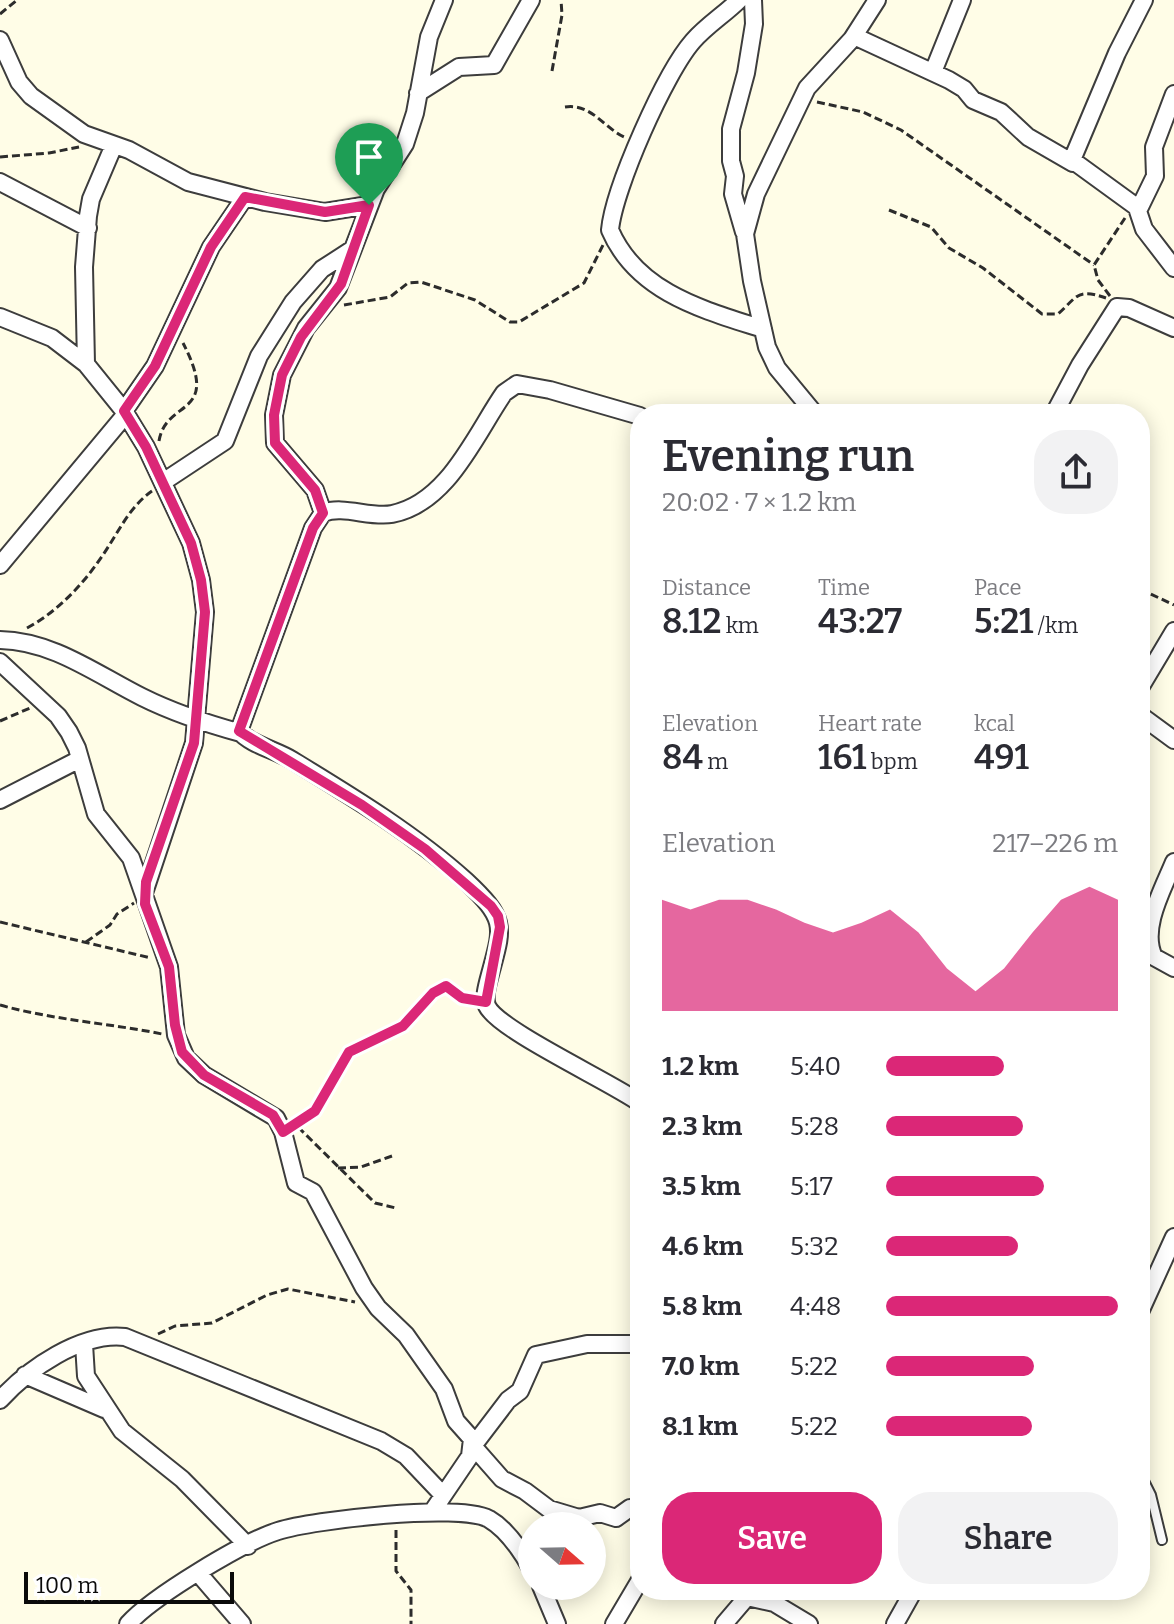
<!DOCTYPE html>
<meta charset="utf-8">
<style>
:root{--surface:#fff;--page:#f2f2f3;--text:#2b2b33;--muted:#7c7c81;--accent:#db2777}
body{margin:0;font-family:Bitter,serif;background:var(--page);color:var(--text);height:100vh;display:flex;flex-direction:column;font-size:30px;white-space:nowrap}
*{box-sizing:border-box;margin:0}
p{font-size:26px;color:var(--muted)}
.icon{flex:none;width:44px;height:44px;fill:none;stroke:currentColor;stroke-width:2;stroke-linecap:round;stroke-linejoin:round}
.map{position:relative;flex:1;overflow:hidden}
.drawer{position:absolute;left:630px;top:404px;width:520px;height:1196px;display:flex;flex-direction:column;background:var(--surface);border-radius:32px;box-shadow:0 4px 20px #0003}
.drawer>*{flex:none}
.needle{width:52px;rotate:110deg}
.buttons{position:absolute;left:518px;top:1512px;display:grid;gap:16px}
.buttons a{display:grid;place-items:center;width:88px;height:88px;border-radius:50%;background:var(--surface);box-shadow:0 4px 20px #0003;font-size:40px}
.scale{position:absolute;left:24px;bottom:20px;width:210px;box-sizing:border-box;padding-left:8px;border:4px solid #0a0a0a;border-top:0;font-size:22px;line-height:28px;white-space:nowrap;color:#0a0a0a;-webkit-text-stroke:6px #fff;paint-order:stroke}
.pin{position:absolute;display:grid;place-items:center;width:68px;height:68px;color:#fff;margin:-82px -34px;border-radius:50% 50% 50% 0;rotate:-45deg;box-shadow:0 0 8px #0007}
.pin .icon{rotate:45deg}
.round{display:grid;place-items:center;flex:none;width:84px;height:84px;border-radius:32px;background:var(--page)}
.headline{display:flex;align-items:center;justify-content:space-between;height:136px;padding:0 32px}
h1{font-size:44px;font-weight:600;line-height:60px}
.stats{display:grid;grid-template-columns:repeat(3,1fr);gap:12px;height:136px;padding:8px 32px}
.stats div{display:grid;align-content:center}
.stats b{font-size:34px;font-weight:600}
.stats small{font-size:22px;font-weight:400}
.stats p{font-size:22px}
.chart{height:224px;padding:16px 32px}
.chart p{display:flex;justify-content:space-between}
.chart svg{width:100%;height:144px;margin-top:8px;fill:var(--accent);opacity:.7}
.primary-button{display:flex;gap:16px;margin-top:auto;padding:16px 32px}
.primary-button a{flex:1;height:92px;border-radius:32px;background:var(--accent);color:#fff;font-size:32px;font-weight:600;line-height:92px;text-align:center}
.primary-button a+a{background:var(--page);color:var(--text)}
ul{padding:0 32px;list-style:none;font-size:26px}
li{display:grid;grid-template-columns:128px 96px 1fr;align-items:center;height:60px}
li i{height:20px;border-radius:10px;background:var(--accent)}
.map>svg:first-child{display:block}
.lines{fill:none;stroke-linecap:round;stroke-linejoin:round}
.lane-casing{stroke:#3d3d3d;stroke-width:12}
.street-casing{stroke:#3d3d3d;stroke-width:20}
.path{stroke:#2c2c2c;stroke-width:3;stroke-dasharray:8 4;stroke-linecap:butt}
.lane{stroke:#fff;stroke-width:8}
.street{stroke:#fff;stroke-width:16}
.route-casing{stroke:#fff;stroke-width:16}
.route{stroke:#db2777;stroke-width:10}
</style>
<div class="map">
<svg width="1174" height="1624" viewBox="0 0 1174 1624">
<rect width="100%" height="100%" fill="#fffde7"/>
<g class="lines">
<g class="lane-casing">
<path id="lane" d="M1140,1473l11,22 11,45"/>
</g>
<g class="street-casing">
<path id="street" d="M739,0c-14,14 -32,25 -46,41 -28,32 -79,147 -83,189 27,63 94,80 153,99
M854,36l95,44 15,9 9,11 28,12 27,25 45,26
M0,40l19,42 12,14 53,38 45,16 59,32 77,20 60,10 44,-7
M933,72l29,-72
M418,93l41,-26 35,-2 37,-65
M1174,94l-20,53 1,29 -17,35 6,18 30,39
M114,145l-23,54 -3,17 -4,51 2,97 38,47 22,36 45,96 10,37 4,32 -11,131 -50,150
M0,182l88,46
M1138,208l-66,-48 45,-107 27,-53
M744,232l-11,-38 2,-18 -4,-15v-32l15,-56 8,-49 -1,-24
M0,317l52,21 34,26
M124,411l31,-45 56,-119 34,-50
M815,414l-38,-46 -10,-21 -15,-66 -7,-47 11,-40 51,-106 45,-49 25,-39
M1054,414l26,-49 37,-58 12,1 45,20
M640,416l-90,-26 -33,-6 -13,9c-29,42 -56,110 -112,121 -22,4 -49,-9 -69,-1l-10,15 -74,203c12,14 37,19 53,29 59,36 122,74 174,121 44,41 36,47 22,101 -2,8 -4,16 -1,24 11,24 124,76 153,97
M163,482l62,-41 34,-85 34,-54 29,-33 31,-20
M323,513l-8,-23 -40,-47 -1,-28 8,-40 24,-47 32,-40 38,-99 29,-45 10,-31 14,-76 15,-37
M0,565l126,-151
M0,640c53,1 96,34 142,57 30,15 66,27 99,36
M0,662l58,54 11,16 8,16 19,66 35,44 38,109 7,68 10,23 18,17 72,43 7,14 13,51 17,9 51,96 14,20 28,27 38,54 12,32 16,18 -2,17 -38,56
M1140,688l34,-57
M1140,715l34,25
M0,800l80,-41
M1174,862c-11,27 -34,67 -20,95l20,11
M1140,1312l34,-75
M84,1344l2,32 36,55 60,48 66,67
M640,1344h-53l-51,11 -16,36 -12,9 -35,46 29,33 23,12 24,18 30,9 21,-5 16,5 14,-10h10
M25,1375l79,34
M0,1400c28,-31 81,-68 125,-63l256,104 25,15 37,39
M199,1574l43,50
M541,1586l16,38
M747,1597l27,6 35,21
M128,1624c24,-27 115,-82 150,-93 35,-11 181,-28 211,-12 19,11 33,33 43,51
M614,1624l26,-44
M724,1624l29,-34
M895,1624l19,-34"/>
</g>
<path class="path" d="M0,14l17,-14
M552,71l10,-56 -1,-15
M817,102l46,10 38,18 193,135
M565,107c26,-4 38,20 59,30
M0,157l49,-4 30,-6
M889,210l42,17 18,21 34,20 59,46h16c20,-18 19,-26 48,-16
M1110,296l-12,-16 -4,-15 31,-47
M344,305l46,-8 18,-14 13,-1 54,18 35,22h9l65,-39 19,-38
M159,441c7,-43 63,-23 24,-98
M1140,589l34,16
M27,628c35,-19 62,-50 83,-84 12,-19 23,-40 42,-53
M0,721l30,-13
M0,922l151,36
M86,942l24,-17 7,-11 17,-11
M0,1005c53,15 108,18 162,29
M297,1123c35,-20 28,-43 50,-69 14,-16 39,-16 55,-28 16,-11 24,-29 40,-40l28,14
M298,1127l77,76 21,5
M338,1168l23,-1 31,-11
M158,1334l17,-8 37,-3 55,-28 21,-6 67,13
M396,1530v41l15,19v34"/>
<use href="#lane" class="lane"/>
<use href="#street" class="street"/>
</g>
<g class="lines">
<g class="route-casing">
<path id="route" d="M245,197l80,15 44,-7 -28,79 -40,53 -19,38 -8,40 1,28 40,47 8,23 -10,15 -74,203 123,74 63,44 66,57 7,10 2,11 -14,75 -24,-4 -16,-12 -13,7 -30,33 -54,26 -34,59 -32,21 -10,-17 -69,-40 -22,-23 -7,-27 -6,-58 -24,-63 1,-22 48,-139 11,-131 -4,-32 -10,-37 -45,-96 -22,-36 31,-45 56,-119z"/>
</g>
<use href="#route" class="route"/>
</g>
</svg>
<div class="buttons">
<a><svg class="needle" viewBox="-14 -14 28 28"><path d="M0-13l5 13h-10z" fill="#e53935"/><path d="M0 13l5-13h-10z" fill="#7c7c81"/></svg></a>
</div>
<div class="scale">100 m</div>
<div class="pin" style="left:369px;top:205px;background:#1e9e55"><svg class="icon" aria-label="arrive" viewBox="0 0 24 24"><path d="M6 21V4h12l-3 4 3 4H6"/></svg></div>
<section class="drawer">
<div class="headline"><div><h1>Evening run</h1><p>20:02 · 7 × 1.2 km</p></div><a class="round"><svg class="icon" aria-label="share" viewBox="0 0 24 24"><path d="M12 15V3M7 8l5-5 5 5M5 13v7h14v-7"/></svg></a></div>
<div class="stats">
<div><p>Distance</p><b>8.12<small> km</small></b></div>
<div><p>Time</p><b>43:27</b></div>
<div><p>Pace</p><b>5:21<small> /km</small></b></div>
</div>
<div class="stats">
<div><p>Elevation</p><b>84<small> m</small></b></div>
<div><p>Heart rate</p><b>161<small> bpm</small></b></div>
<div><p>kcal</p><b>491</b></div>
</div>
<div class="chart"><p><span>Elevation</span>217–226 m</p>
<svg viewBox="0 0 160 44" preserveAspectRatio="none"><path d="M0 44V10L10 13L20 10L30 10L40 13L50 17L60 20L70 17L80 13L90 20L100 31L110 38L120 31L130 20L140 10L150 6L160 10V44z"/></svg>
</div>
<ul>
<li><b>1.2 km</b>5:40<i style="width:51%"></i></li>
<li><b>2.3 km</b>5:28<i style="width:59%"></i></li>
<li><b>3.5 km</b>5:17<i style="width:68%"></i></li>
<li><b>4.6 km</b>5:32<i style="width:57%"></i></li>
<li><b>5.8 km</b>4:48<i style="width:100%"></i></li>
<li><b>7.0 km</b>5:22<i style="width:64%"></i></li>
<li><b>8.1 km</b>5:22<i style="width:63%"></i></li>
</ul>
<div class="primary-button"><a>Save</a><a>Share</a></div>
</section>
</div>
